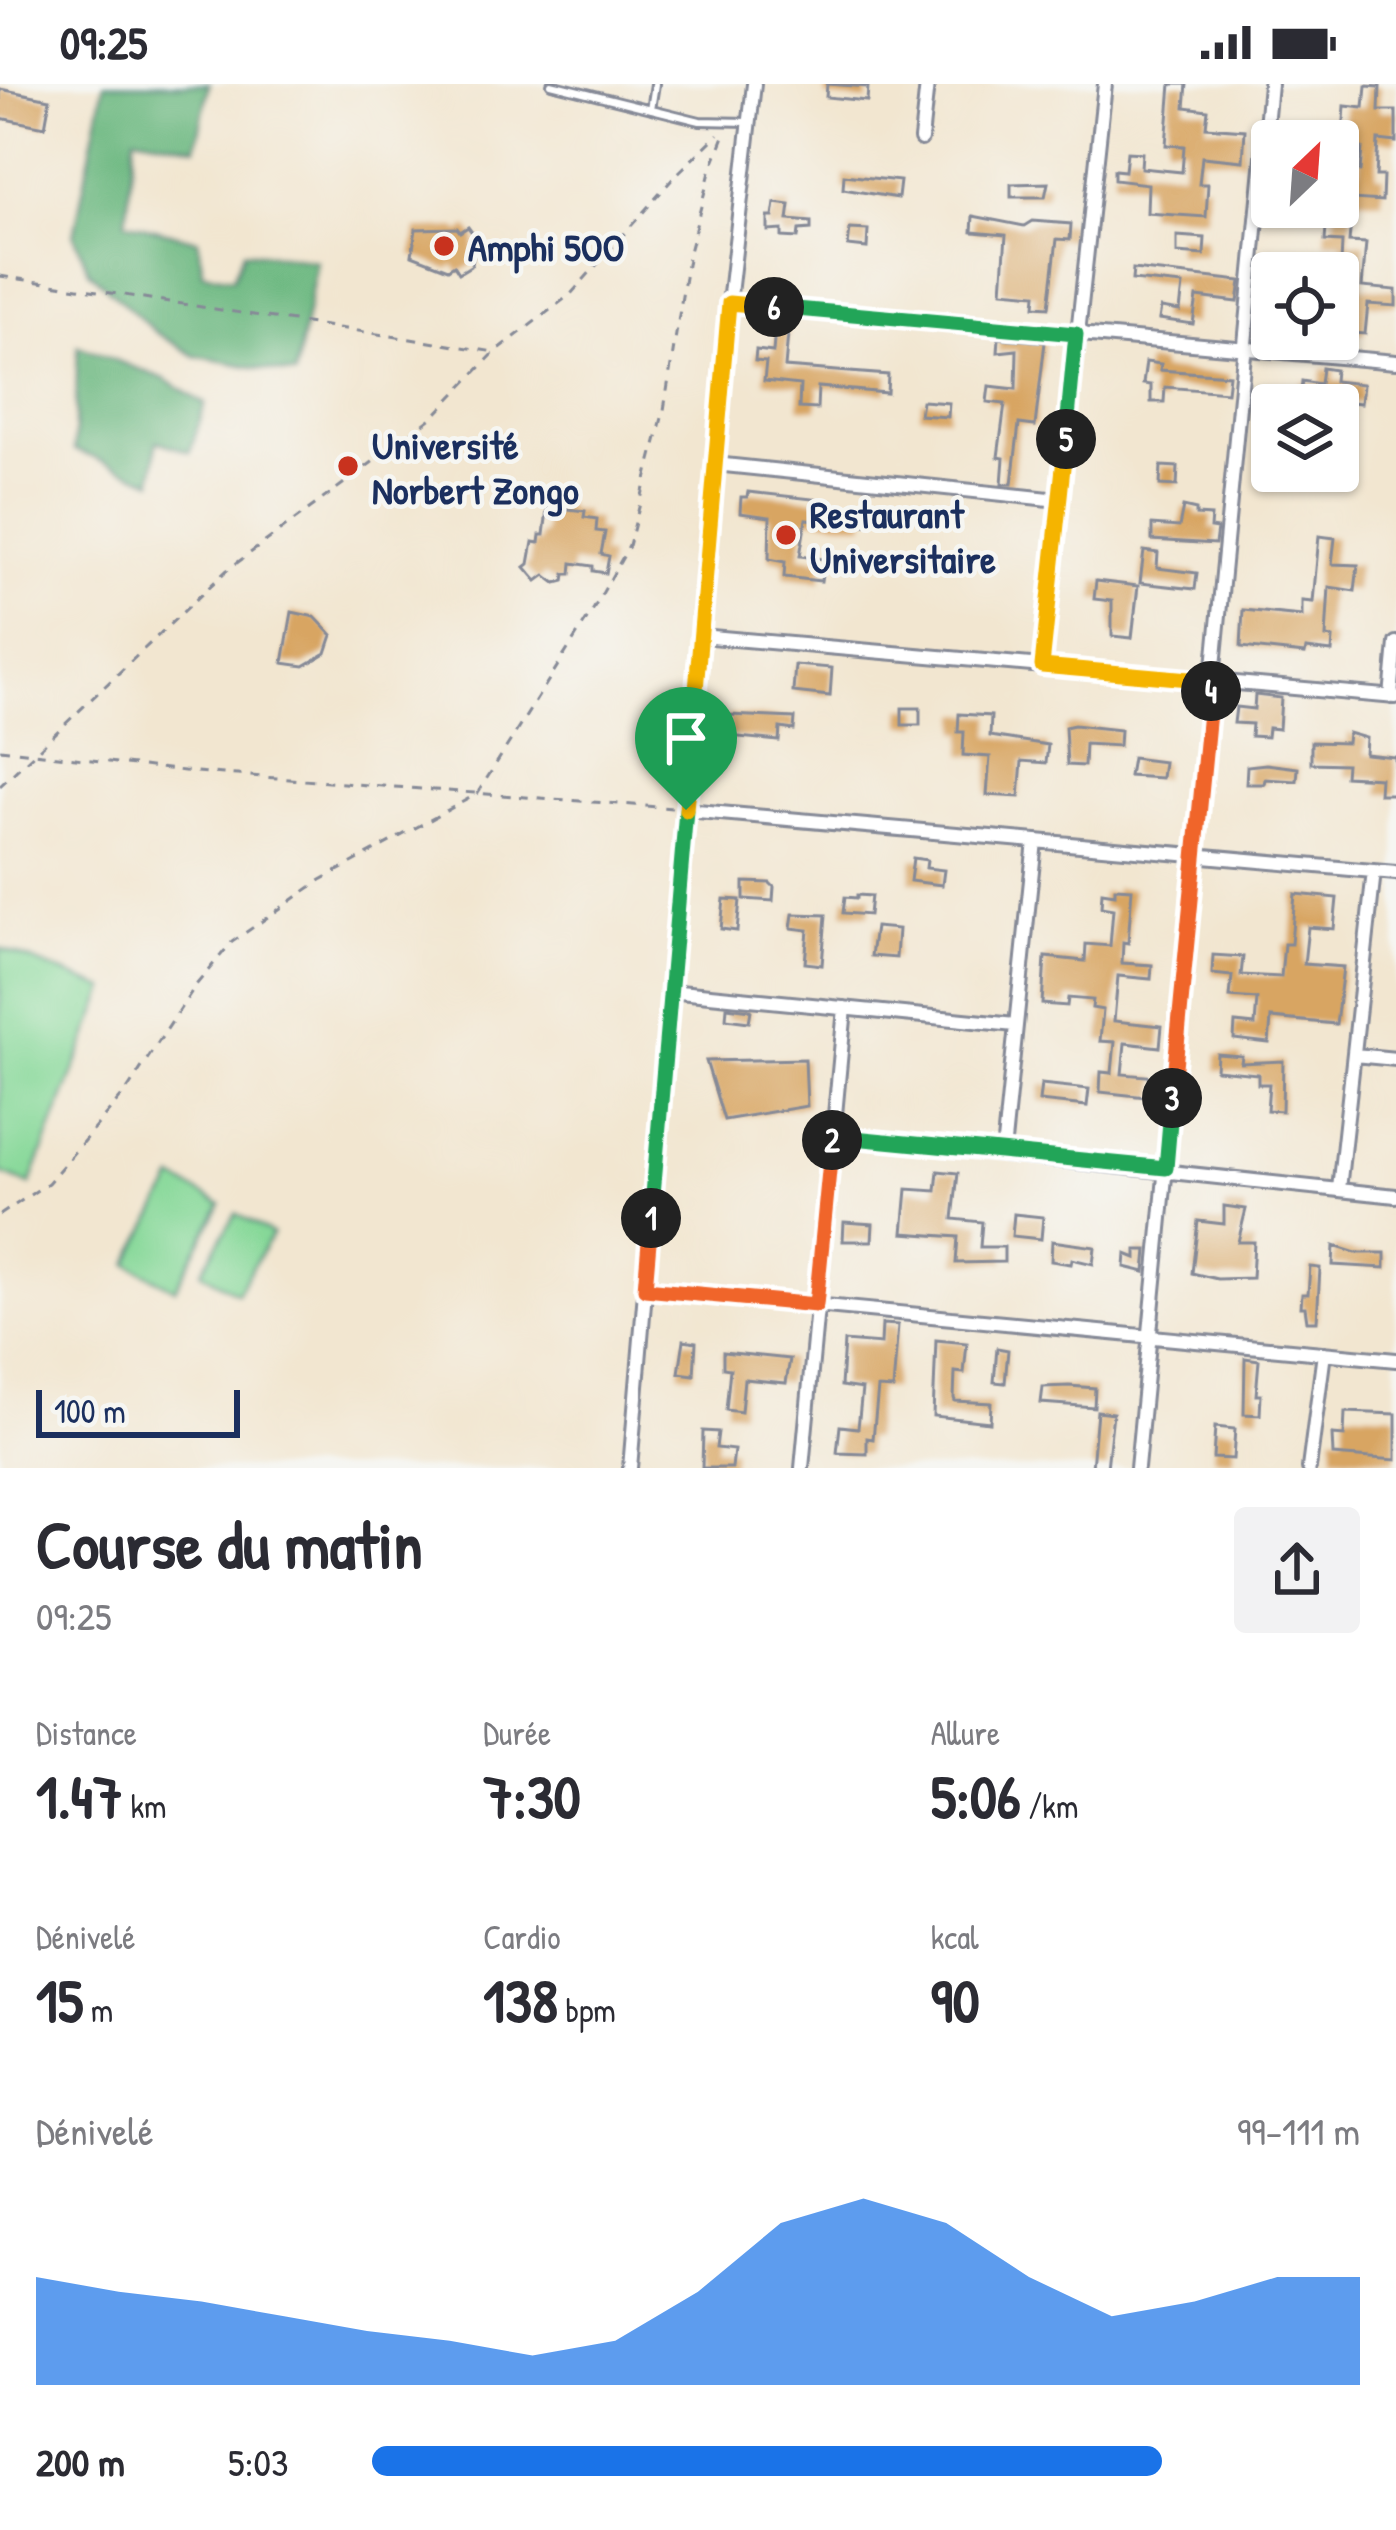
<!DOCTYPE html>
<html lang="fr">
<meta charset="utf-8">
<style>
:root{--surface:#fff;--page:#f2f2f3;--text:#2b2b33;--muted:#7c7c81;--accent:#1a73e8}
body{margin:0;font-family:"Patrick Hand",sans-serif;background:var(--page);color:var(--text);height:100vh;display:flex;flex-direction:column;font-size:45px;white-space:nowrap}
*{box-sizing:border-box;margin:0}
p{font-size:39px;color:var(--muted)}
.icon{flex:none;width:66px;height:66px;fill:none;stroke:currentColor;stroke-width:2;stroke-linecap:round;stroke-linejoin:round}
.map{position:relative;height:1384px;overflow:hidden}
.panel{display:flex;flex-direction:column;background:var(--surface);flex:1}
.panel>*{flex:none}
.needle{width:78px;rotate:25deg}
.buttons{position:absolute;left:1251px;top:36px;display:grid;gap:24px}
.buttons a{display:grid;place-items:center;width:108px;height:108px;border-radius:12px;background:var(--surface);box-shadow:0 3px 9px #0004;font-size:60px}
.scale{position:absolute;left:36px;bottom:30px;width:204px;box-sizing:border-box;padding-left:12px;border:6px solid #1b2f5e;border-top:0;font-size:33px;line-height:42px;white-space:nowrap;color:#1b2f5e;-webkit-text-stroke:9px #f6f6f2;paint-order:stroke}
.pin{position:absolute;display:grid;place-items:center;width:102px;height:102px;color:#fff;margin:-123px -51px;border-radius:50% 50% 50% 0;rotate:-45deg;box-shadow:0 0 12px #0007}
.pin .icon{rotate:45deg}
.km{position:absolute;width:60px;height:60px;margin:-30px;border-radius:50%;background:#222;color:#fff;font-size:33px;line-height:60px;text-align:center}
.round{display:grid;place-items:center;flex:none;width:126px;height:126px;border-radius:12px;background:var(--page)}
.summary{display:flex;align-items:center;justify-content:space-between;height:204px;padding:0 36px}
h1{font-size:66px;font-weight:700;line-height:90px}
.metrics{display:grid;grid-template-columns:repeat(3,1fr);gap:18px;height:204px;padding:12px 36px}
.metrics div{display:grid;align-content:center}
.metrics b{font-size:60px;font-weight:700}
.metrics small{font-size:33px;font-weight:400}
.metrics p{font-size:33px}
.chart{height:336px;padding:24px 36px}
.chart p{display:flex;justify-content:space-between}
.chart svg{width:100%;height:216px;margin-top:12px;fill:var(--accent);opacity:.7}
ul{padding:0 36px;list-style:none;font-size:39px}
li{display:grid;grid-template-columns:192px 144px 1fr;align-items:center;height:90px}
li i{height:30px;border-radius:15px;background:var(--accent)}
.status{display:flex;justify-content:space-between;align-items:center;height:84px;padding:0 60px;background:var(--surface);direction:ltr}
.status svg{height:33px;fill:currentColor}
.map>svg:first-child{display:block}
.green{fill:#86d898;stroke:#50847b;stroke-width:3}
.forest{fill:#6cb880;stroke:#44746f;stroke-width:3}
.building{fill:#d8a562}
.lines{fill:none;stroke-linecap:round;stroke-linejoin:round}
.service-casing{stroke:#868a97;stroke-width:12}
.minor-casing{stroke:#868a97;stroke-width:18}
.path{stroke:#868a97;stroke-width:3;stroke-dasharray:9 9;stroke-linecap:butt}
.service{stroke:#fff;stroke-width:6}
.minor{stroke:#fff;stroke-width:12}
.split-1-casing{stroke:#fff;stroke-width:24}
.split-2-casing{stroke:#fff;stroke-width:24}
.split-3-casing{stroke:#fff;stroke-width:24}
.split-4-casing{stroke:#fff;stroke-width:24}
.split-5-casing{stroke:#fff;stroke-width:24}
.split-6-casing{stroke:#fff;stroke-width:24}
.split-7-casing{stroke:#fff;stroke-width:24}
.split-8-casing{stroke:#fff;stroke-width:24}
.split-1{stroke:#22a559;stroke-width:15}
.split-2{stroke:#f0652b;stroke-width:15}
.split-3{stroke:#22a559;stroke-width:15}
.split-4{stroke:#f0652b;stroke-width:15}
.split-5{stroke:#f5b400;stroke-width:15}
.split-6{stroke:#22a559;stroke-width:15}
.split-7{stroke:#f5b400;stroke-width:15}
.split-8{stroke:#f5b400;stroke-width:15}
.poi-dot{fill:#c8321e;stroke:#f6f6f2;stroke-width:4.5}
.labels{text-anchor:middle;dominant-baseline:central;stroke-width:9;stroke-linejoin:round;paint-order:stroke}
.poi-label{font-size:39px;font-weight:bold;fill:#1b2f5e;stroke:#f6f6f2;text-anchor:start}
</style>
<div class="status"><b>09:25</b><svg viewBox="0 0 49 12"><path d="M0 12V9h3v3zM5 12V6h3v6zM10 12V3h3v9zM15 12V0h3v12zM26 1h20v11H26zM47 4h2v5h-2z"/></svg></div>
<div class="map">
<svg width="1396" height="1384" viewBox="0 0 1396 1384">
<rect width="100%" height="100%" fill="#f6f6f2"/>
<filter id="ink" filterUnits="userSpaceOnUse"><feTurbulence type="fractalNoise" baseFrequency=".00833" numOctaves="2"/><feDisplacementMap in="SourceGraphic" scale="24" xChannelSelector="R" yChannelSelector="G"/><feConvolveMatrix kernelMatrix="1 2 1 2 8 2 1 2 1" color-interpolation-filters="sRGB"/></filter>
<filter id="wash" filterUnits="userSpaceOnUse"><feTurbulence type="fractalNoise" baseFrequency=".004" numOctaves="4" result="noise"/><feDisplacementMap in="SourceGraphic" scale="48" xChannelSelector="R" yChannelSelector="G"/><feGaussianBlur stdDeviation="2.7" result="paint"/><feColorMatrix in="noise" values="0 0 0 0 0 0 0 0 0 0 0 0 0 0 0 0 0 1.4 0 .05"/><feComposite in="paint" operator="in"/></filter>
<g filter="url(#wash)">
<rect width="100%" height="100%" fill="#f2e6d0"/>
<path class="green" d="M0,864l106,41 -76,196 -30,-12z
M174,1095l47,25 -46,85 -47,-25z
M236,1129l36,21 -35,59 -36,-21z"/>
<path class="forest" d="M104,0h105l-13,63 -61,-11 -9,86 72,18 5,33 30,5 11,-27 73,10 -22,114 -100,-19 -40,-24 -66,-61 -15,-36z
M78,262l87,33 40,25 -15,48 -33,-11 -4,40 -79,-31z"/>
<g id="blocks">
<path class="building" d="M827,0l41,3 -1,14 -41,-4z
M1171,0h16l-2,23 23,3 -2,17 39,3 -2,31 -41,-4 -3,27h9l-2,33 -59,-4 1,-29 -34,-4v-10l11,1 2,-19 15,1 -1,15 41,4 2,-26 -18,-1z
M1366,2l14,1 -1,24h17v31l-18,-2 -2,36h7l-1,25 -29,-2 -4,43 17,1 -4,44 34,3v16l-28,-2 -3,30 -27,-2 4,-90 -17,-1 1,-14h8l2,-20 4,-2 2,-35 18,1 2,-23 -19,-2v-11l2,-29 19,2z
M0,5l50,10 -5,28 -45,-9z
M844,91l56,6 -2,17 -55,-9z
M1048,99l-3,14h-34v-13z
M775,119l15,2 -2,15 23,2v7l-12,1 -1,8 -16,-1v-7l-14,1v-14h5z
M973,132l51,10 8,-5 39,3 -1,16 -13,-1 -8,68 -14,-1 1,-12 -34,-3 4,-56 -34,-3z
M468,143l8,11 -4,27 -13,8 -5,-8 -6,4 -36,-14 4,-26 41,-1 3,4z
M850,145l18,1 -1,18 -19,-2z
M1177,152l28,2 -1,17 -27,-2z
M1133,185l108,12 -3,21 -41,-5 -4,27 -34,-5 2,-11 19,3 3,-26 -51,-5z
M780,239h9l-4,44 103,8 -1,18 -69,-6 -1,22 -18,-1 1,-23 -36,-4 2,-19 -11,-1 1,-11 17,2 2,-23z
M999,254l46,4 -10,84 -16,-2 -7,60h-10l2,-26 -6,-1 7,-53 -18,-2 2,-16 27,3 1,-39 -19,2z
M1146,278l15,2 -1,6 69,5 -2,17 -62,-5 -1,15h-13v-17l-8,-1z
M1322,284l13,2 -1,11 29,3 -2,19 -30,-3v5l-31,-4 2,-20 18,3z
M1268,303l31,4 -1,14 -32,-7z
M922,317l27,2 -1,14 -28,-2z
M1161,382l17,1 -1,19 -17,-1z
M748,408l83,9v4l36,4 -2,16 -59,-6 -6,37 24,3 -3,22 -37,-4 1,-15 -16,-3 1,-42 -30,-4 1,-16h6z
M548,418l19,1v6l18,2 -1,6 13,2 -1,12 9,1 -4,22 8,2 -3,17 -13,-2v-5l-21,-3 -1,11h-6l-1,7 -8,2 -11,-8 -8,6 -12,-14 4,-3 4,-22 6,1 1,-8h4z
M1183,423l13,3v5l15,1 -1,12 7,1 -2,15 -63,-4v-15l27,2z
M1319,452l16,2 -3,26 26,1 -3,26 -26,-4 -3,50 7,1 -1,14 -26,-3 -1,5 -64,-7 2,-37 59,6v-15l11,1z
M1144,467l14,2 -1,15 40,5 -2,16 -55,-6z
M1096,497l42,5 -6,52 -20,-2v-35l-18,-2z
M292,528l23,5 17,18 -6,18 -22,13 -21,-3z
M795,581l37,3 -2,28 -37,-4z
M1255,611l26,3 -2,31 -11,-1 -1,9 -16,-1 1,-12 -18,-1 2,-16 18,2z
M902,624h18v17h-18z
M959,630l32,2 -1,20 58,9 -2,18 -24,-2 -3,36 -32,-2 3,-38 -27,-2 1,-23h-6z
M729,631l66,3 -1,12 -14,-2 -1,13 -51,-5z
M1074,641l46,5 -1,16 -34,-2 -1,22 -17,-1 -2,-38z
M1348,649l18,5 -1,16 30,3 1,37h-17l1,-16 -35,-2 1,-12 -35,-1v-21l36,1z
M1132,674l32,4 -2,16 -33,-2z
M1266,680l32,4 -1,13 -32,-2 -1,5h-18l1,-18z
M913,774l14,2 -1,8 18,2 -2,15 -32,-4z
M744,798l26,1 4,4 -1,14 -29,-2z
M1115,804l17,1 -4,54 -5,-1 -1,21 30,2 -1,14 -33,-3 -4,45 48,5 -2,21 -35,-4 -3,31 36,3 -2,21 -56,-6 1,-20 11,1 3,-31 -15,-1 3,-31 -11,-2 1,-8 -25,-2 -1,8 -25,-2 3,-47 40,4 1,-17 24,2 3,-37 -12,-2 1,-15 13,2z
M1295,810l42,4 -3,31 -26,-2 -4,37 39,3 -7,57 -65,-6 -2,25 -35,-4 1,-16 20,2 2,-26 -27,-2 2,-21 -20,-2 1,-19 30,2 -2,18 40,2 3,-33h7z
M857,811l14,1 -2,19 -26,-2 2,-16 12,1z
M724,815l16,1 -3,31 -16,-2z
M793,830l33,1 -4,50 -17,-2 3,-33 -17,-2z
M875,843l23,2 -2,29 -25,-2z
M727,923l24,3 -2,12 -23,-3z
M1217,970l25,2 -1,7 42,-2 -1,50 -15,-1 2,-26h-11v-10l-42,-4z
M805,975l2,47 -83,14 -18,-59z
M1041,1000l48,5 -2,17 -48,-5z
M938,1087l20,2 -5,46 29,3 -2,25h24v15l-48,1 2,-26 -55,-4 4,-44 29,2z
M1224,1122l22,3 -8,33h16l-2,36 -35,1 -25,-6 6,-52 26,3z
M1014,1130l29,3 -2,22 -29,-3z
M844,1138l29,2 -1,17h-29z
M1052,1157l43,6 -2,17 -21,-5 -1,5 -20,-3z
M1334,1162l22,7h29v15l-52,-3z
M1136,1166h11l-2,22 -20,-5 1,-13 10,4z
M1310,1183l10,1 -3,53h-10l-2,-14h-4l1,-13h6z
M882,1240l16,1 -5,64 -15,-1 -5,51 -6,-1v16l-30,-1 3,-27 18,2 4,-39 -21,-3 3,-45 37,3z
M684,1256l12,2 -2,33 -15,-2z
M936,1256l31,3 -3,30 -9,-1 -1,26 1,3 36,2 -1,19 -57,-6z
M997,1264l11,2 -3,33 -11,-1z
M723,1268l67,7 -4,24 -42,-4 -3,33 -15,-2 4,-41 -7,-1z
M1245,1274l14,2 -3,35h5l-1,20 -16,-1z
M1069,1302l26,2 -1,19 -53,-4 2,-16z
M1097,1327l16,2 -6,55h-15z
M1345,1328l51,2v46l-63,-5 -1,-20 12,1z
M1215,1343l20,2 -2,30 -20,-1z
M703,1347l15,1 -2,16 18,2 -2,18h-30z"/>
</g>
</g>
<g filter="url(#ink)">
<use href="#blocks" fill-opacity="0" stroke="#868a97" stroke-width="3"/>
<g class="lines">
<g class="service-casing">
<path id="service" d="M551,0l149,37 49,1
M651,25l4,-25"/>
</g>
<g class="minor-casing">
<path id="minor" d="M921,55l6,-55
M729,219l667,59
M715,380l344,36
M700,552l696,61
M1042,582l63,-582
M1391,613l5,-54
M686,726l710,63
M669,907l346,34
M1354,971l42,4
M833,1052l563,60
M1003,1068l32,-311
M1339,1105l35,-318
M645,1205l751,71
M630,1384l99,-1165 25,-219
M802,1384l43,-460
M1137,1384l133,-1384
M1309,1384l15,-115"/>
</g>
<path class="path" d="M0,192l495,76
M0,665l184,22 488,37
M0,702l226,-215 207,-154 62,-65 76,-58 106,-120 41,-40
M0,1131l48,-32 79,-93 69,-105 36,-43 89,-62 156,-86 117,-186 35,-62 35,-136 25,-158 21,-80 16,-41"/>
<use href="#service" class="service"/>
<use href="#minor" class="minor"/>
</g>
</g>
<g class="lines" filter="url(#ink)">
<g class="split-1-casing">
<path id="split-1" d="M651,1134l35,-408"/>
</g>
<g class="split-2-casing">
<path id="split-2" d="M651,1134l-6,71 171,16 16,-165"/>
</g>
<g class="split-3-casing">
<path id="split-3" d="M832,1056l1,-4 333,32 6,-70"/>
</g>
<g class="split-4-casing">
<path id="split-4" d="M1172,1014l39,-407"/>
</g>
<g class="split-5-casing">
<path id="split-5" d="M1066,355l-24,227 170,15 -1,10"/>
</g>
<g class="split-6-casing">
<path id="split-6" d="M774,223l302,27 -10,105"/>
</g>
<g class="split-7-casing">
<path id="split-7" d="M698,582l31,-363 45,4"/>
</g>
<g class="split-8-casing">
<path id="split-8" d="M686,726l12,-144"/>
</g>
<use href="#split-1" class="split-1"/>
<use href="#split-2" class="split-2"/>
<use href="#split-3" class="split-3"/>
<use href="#split-4" class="split-4"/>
<use href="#split-5" class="split-5"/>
<use href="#split-6" class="split-6"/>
<use href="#split-7" class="split-7"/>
<use href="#split-8" class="split-8"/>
</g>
<g class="poi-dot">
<circle cx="444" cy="162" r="12"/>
<circle cx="348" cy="382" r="12"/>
<circle cx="786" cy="451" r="12"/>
</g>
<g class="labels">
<g class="poi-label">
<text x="468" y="162">Amphi 5OO</text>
<text x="372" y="360">Université<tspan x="372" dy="45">Norbert Zongo</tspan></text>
<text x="810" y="429">Restaurant<tspan x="810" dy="45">Universitaire</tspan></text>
</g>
</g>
</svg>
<div class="buttons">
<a><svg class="needle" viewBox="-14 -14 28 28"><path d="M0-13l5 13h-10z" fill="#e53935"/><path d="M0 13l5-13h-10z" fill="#7c7c81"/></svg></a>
<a><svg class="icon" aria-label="locate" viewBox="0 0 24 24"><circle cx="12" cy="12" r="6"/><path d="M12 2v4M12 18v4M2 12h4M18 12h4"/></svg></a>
<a><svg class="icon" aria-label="layers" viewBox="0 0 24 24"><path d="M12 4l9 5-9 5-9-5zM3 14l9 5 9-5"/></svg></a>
</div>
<div class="scale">100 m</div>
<div class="pin" style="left:686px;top:726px;background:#1e9e55"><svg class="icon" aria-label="arrive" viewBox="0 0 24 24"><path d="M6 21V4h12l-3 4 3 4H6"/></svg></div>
<b class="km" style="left:651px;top:1134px">1</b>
<b class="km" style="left:832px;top:1056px">2</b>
<b class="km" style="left:1172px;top:1014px">3</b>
<b class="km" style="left:1211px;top:607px">4</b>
<b class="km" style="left:1066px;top:355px">5</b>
<b class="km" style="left:774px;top:223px">6</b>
</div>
<section class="panel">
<div class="summary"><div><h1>Course du matin</h1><p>09:25</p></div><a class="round"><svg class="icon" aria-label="share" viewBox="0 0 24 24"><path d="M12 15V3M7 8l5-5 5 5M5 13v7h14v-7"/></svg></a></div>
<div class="metrics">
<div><p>Distance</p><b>1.47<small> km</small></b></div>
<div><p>Durée</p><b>7:30</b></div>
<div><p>Allure</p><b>5:06<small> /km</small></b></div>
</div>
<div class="metrics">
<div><p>Dénivelé</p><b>15<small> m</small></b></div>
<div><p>Cardio</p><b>138<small> bpm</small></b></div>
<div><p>kcal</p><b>90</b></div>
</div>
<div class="chart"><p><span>Dénivelé</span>99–111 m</p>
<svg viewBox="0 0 160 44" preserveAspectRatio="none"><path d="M0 44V22L10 25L20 27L30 30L40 33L50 35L60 38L70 35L80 25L90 11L100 6L110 11L120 22L130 30L140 27L150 22L160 22V44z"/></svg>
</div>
<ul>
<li><b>200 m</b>5:03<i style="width:80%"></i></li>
</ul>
</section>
